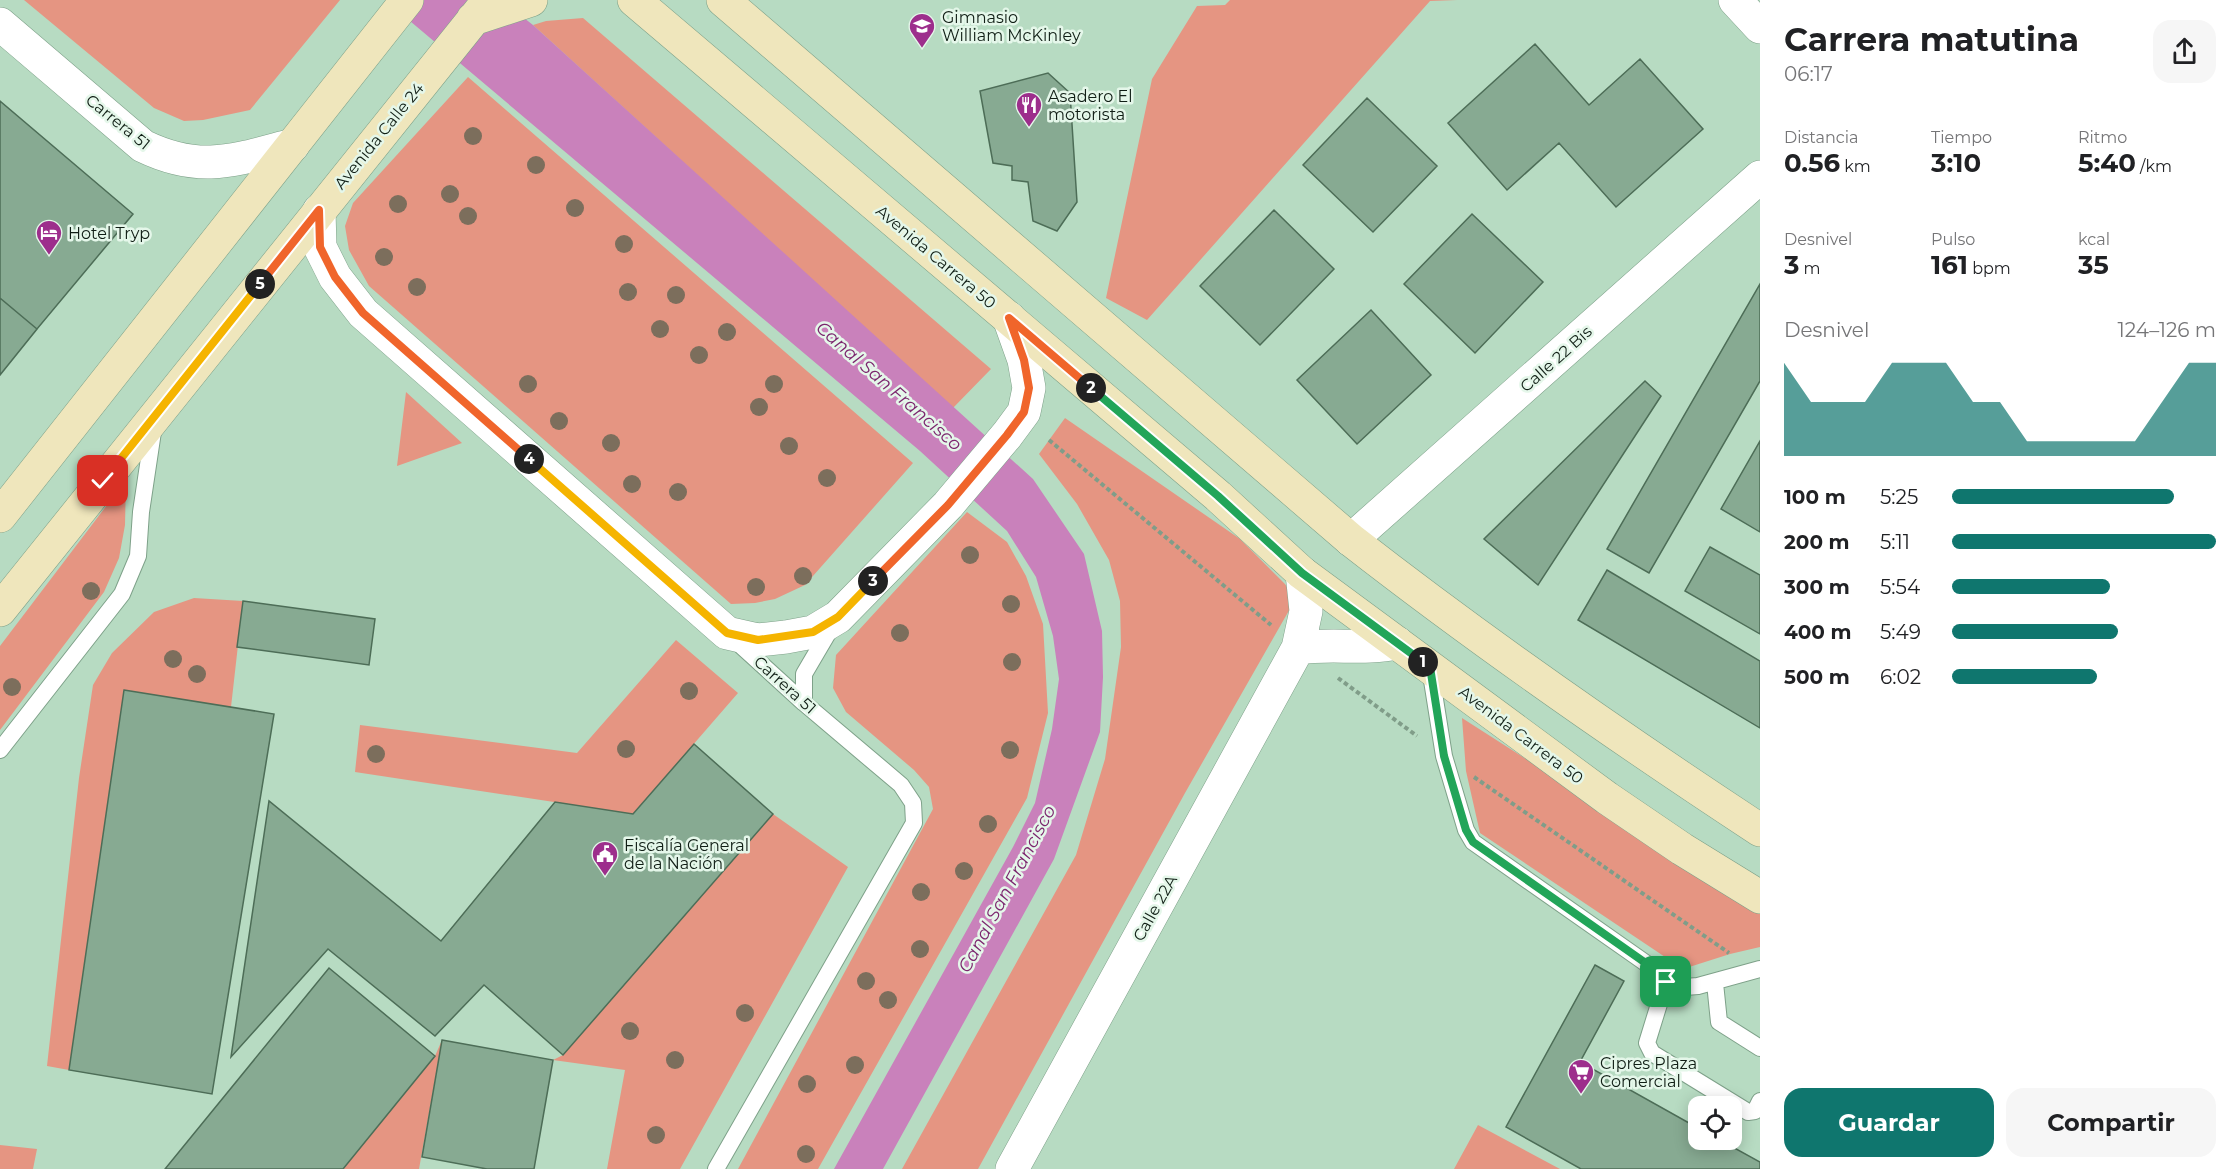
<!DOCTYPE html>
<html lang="es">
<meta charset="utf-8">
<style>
:root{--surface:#fff;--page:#f6f6f6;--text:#202124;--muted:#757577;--accent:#0f766e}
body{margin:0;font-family:Montserrat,sans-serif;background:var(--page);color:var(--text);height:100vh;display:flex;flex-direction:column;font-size:22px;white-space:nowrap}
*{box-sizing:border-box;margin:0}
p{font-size:20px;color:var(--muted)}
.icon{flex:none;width:33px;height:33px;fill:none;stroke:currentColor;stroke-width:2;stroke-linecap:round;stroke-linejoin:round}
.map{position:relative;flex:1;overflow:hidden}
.drawer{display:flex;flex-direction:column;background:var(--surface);width:480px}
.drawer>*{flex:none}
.controls{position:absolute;left:1688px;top:1096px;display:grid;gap:12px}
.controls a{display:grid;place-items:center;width:54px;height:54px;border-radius:12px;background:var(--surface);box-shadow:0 3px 15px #0003;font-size:30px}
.pin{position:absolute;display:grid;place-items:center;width:51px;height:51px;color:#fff;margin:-26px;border-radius:12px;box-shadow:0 3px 9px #0006}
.km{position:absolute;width:30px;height:30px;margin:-15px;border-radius:50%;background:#222;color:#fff;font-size:16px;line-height:30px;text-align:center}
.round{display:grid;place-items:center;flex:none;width:63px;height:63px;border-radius:18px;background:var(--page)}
.head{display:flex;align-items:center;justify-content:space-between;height:102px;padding:0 24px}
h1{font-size:33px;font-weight:700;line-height:45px}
.stats{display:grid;grid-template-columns:repeat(3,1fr);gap:9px;height:102px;padding:6px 24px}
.stats div{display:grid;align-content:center}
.stats b{font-size:26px;font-weight:700}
.stats small{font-size:16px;font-weight:400}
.stats p{font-size:16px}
.chart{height:168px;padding:12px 24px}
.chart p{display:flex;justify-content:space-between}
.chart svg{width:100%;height:108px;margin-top:6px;fill:var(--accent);opacity:.7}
.button{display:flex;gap:12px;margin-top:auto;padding:12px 24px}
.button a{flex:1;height:69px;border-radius:18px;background:var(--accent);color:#fff;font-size:24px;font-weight:700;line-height:69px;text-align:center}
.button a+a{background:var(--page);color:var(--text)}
ul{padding:0 24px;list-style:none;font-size:20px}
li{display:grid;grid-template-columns:96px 72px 1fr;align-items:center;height:45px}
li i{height:15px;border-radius:8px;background:var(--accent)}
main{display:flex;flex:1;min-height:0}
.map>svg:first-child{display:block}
.green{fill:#e59582}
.water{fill:#c981bb}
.building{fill:#87aa92;stroke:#4d6d57;stroke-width:1.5}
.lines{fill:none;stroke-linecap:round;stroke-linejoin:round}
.service-casing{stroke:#7ea189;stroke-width:18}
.minor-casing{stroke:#7ea189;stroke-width:34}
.secondary-casing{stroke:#7ea189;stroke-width:34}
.path{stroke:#809d89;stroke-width:4;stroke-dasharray:4.5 3;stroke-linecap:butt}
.service{stroke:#fff;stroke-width:16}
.minor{stroke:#fff;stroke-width:33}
.secondary{stroke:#efe6bc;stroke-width:33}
.tree{fill:#7c6e5c}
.split-1-casing{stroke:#fff;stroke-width:12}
.split-2-casing{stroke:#fff;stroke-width:12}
.split-3-casing{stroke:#fff;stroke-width:12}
.split-4-casing{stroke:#fff;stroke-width:12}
.split-5-casing{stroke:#fff;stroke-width:12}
.split-6-casing{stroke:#fff;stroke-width:12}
.split-1{stroke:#22a559;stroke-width:8}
.split-2{stroke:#22a559;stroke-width:8}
.split-3{stroke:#f0652b;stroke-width:8}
.split-4{stroke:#f5b400;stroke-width:8}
.split-5{stroke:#f0652b;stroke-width:8}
.split-6{stroke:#f5b400;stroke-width:8}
.labels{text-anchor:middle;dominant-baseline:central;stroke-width:5;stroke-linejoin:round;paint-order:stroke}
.poi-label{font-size:16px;fill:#101e15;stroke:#e5f7ea;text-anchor:start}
.street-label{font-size:16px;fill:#101e15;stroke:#e5f7ea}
.water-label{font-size:18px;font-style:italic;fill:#7b266e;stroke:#e5f7ea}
</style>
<main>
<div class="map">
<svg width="1760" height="1169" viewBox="0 0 1760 1169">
<rect width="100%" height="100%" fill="#b7dbc2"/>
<path class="green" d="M24,0h316l-90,110 -47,10 -19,1 -30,-13z
M1230,0h227l-27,1 -283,319 -41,-22 46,-219 45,-73 28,-1z
M583,18l408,351 -38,39 -420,-383 13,-4z
M468,77l445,386 -108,122 -30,14 -20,4 -24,1 -362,-318 -20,-36 -4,-24 8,-23z
M406,392l56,51 -65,23z
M1065,418l175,121 45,45 10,16 -110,193 -207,376h-76l174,-314 29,-96 16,-112 -1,-46 -11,-41 -32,-56 -38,-50z
M126,480l-1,45 -6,33 -15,34 -104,138v-84z
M967,512l40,30 19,34 17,48 5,89 -21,85 -209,371h-80l195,-360 -4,-22 -15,-17 -68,-58 -13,-24 3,-33z
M194,598l49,3 -12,106 -107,-17 -55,380 -22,-4 32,-288 14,-93 19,-32 42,-41z
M676,640l62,53 -105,121 -278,-42 5,-47 217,28z
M1462,718l298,191v38l-30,7 -47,15 -203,-136 -14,-62z
M773,814l75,53 -168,302h-73l18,-99 -72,-10 10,-5z
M442,1040l-23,129h-76l92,-113z
M1478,1125l82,44h-106z
M0,1145l37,4 -4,20h-33z"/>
<path class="water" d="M385,0h116l32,25 500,454 51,75 18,77 1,46 -3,55 -46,127 -171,310h-49l179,-322 22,-44 17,-74 7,-50 -6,-43 -17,-59 -29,-46 -87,-80z"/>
<path class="building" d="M1535,44l54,61 51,-46 63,70 -87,78 -57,-64 -52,47 -59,-67z
M1048,73l22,20 7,109 -20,29 -24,-10 -5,-39 -16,-2v-14l-19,-3 -13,-72z
M1367,98l70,68 -64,66 -70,-67z
M0,101l133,113 -96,115 -37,-31z
M1274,210l60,59 -74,76 -60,-59z
M1472,214l71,68 -68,71 -71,-69z
M1760,284v97l-111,192 -42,-24z
M0,298l37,31 -37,46z
M1371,310l60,65 -74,69 -60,-64z
M1645,381l16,15 -123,189 -54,-46z
M1760,441v91l-39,-23z
M1710,547l50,28v59l-75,-43z
M1607,570l153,91v67l-182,-108z
M243,601l132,18 -6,46 -132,-18z
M124,690l150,24 -62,380 -143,-24z
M694,744l79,70 -210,241 -79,-70 -49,51 -107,-87 -97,108 38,-256 172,140 114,-139 78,12z
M1595,965l29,16 -44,81 118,66v12h22l40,22v7h-179l-75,-42z
M329,968l106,88 -92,113h-178z
M442,1040l111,20 -19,109h-47l-65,-12z"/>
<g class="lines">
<g class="service-casing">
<path id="service" d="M1430,668l14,88 22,74 7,12 194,136 18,9 13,-1 62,-17
M804,703v-29l27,-46
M0,750l122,-156 16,-38 3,-44 13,-87
M1667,978l-20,65 5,10 96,59 7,-1 5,-10
M1715,983l4,39 41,26
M716,1169l198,-346 -1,-20 -12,-18 -97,-82 -68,-62"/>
</g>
<g class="minor-casing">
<path id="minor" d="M1735,0l25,27
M0,24l143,122c58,28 92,14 150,-1
M319,211l1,36 15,30 28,36 364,320 31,7 28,-3 27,-5 25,-15 110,-112 59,-70 17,-23 5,-24 -5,-28 -15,-42
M1351,540l409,-363
M1298,648c33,-5 67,2 99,-5
M1012,1169l286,-521 8,-37 -4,-38"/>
</g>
<g class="secondary-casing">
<path id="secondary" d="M634,0l584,496 84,77 305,225 75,51 78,48
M723,0l628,540c132,103 269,198 409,290
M473,19l58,-19
M0,516l407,-516
M0,610l489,-610"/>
</g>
<path class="path" d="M1049,440l222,185
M1338,678l79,58
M1474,777l255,176"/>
<use href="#service" class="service"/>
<use href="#minor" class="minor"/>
<use href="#secondary" class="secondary"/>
</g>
<g class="tree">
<circle cx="473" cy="136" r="9"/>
<circle cx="536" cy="165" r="9"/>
<circle cx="450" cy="194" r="9"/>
<circle cx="398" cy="204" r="9"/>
<circle cx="575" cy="208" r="9"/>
<circle cx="468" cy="216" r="9"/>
<circle cx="624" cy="244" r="9"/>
<circle cx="384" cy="257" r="9"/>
<circle cx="417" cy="287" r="9"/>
<circle cx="628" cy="292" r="9"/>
<circle cx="676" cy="295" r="9"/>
<circle cx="660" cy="329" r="9"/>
<circle cx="727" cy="332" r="9"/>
<circle cx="699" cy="355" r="9"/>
<circle cx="528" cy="384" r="9"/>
<circle cx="774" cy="384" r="9"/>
<circle cx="759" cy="407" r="9"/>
<circle cx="559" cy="421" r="9"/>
<circle cx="611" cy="443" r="9"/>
<circle cx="789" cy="446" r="9"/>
<circle cx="827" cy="478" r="9"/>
<circle cx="632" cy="484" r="9"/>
<circle cx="678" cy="492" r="9"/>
<circle cx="970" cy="555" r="9"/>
<circle cx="803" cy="576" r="9"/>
<circle cx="756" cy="587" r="9"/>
<circle cx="91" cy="591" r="9"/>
<circle cx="1011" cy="604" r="9"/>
<circle cx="900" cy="633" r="9"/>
<circle cx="173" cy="659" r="9"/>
<circle cx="1012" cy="662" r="9"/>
<circle cx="197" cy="674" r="9"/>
<circle cx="12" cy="687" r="9"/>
<circle cx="689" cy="691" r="9"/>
<circle cx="626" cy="749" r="9"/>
<circle cx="1010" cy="750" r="9"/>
<circle cx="376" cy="754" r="9"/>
<circle cx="988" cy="824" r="9"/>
<circle cx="964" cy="871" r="9"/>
<circle cx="921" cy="892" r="9"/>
<circle cx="920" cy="949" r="9"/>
<circle cx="866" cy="981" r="9"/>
<circle cx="888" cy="1000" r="9"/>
<circle cx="745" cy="1013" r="9"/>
<circle cx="630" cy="1031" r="9"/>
<circle cx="675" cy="1060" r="9"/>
<circle cx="855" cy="1065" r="9"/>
<circle cx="807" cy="1084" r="9"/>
<circle cx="656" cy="1135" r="9"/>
<circle cx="806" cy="1154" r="9"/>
</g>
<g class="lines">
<g class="split-1-casing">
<path id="split-1" d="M1423,662l7,5 14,89 22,74 7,12 194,136 -1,4"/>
</g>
<g class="split-2-casing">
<path id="split-2" d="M1091,388l127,108 84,77 121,89"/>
</g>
<g class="split-3-casing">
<path id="split-3" d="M873,581l75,-76 59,-70 17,-23 5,-24 -5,-28 -15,-42 82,70"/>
</g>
<g class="split-4-casing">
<path id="split-4" d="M529,459l198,174 31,7 55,-8 25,-15 35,-36"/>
</g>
<g class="split-5-casing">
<path id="split-5" d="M260,284l59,-74 1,37 15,30 28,36 166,146"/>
</g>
<g class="split-6-casing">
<path id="split-6" d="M103,481l157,-197"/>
</g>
<use href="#split-1" class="split-1"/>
<use href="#split-2" class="split-2"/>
<use href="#split-3" class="split-3"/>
<use href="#split-4" class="split-4"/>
<use href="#split-5" class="split-5"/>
<use href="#split-6" class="split-6"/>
</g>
<defs>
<g id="school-pin" transform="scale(1.35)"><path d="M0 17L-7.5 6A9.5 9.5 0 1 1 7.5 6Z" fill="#9d2e8c" stroke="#e5f7ea"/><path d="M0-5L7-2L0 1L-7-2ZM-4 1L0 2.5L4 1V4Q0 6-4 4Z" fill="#fff"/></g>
<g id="restaurant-pin" transform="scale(1.35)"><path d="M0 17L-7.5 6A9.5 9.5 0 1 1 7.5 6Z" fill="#9d2e8c" stroke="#e5f7ea"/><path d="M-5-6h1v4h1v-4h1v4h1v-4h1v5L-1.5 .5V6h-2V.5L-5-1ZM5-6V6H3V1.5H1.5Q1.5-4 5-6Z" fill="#fff"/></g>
<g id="hotel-pin" transform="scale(1.35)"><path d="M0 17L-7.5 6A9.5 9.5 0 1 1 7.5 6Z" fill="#9d2e8c" stroke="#e5f7ea"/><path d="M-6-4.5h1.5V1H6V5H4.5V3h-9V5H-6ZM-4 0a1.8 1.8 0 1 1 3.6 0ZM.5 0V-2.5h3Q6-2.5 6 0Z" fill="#fff"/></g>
<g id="civic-pin" transform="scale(1.35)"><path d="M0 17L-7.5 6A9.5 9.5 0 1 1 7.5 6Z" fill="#9d2e8c" stroke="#e5f7ea"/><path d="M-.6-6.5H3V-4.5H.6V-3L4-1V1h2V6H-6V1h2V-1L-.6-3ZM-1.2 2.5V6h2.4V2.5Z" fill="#fff"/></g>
<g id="supermarket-pin" transform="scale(1.35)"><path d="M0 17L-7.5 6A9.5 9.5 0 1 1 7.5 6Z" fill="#9d2e8c" stroke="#e5f7ea"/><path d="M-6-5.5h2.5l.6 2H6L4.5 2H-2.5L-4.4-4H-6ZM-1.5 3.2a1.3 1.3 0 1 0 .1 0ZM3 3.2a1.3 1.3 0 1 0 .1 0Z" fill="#fff"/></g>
</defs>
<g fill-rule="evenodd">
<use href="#school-pin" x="922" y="26"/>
<use href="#restaurant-pin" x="1029" y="105"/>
<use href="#hotel-pin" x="49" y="233"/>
<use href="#civic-pin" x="605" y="854"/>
<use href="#supermarket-pin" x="1581" y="1072"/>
</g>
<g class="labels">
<g class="poi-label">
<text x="942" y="17">Gimnasio<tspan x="942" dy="18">William McKinley</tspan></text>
<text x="1048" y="96">Asadero El<tspan x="1048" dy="18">motorista</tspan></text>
<text x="68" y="233">Hotel Tryp</text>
<text x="624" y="845">Fiscalía General<tspan x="624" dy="18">de la Nación</tspan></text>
<text x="1600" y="1063">Cipres Plaza<tspan x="1600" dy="18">Comercial</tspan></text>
</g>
<g class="street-label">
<text transform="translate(118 122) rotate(39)">Carrera 51</text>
<text transform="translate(379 136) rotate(-51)">Avenida Calle 24</text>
<text transform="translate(936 257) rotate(40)">Avenida Carrera 50</text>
<text transform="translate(1556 359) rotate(-42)">Calle 22 Bis</text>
<text transform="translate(785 685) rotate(42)">Carrera 51</text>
<text transform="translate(1521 735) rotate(37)">Avenida Carrera 50</text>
<text transform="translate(1155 908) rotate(-61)">Calle 22A</text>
</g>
<g class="water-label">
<text transform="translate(889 386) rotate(41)">Canal San Francisco</text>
<text transform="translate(1007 889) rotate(-62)">Canal San Francisco</text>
</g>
</g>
</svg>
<div class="controls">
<a><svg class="icon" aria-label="locate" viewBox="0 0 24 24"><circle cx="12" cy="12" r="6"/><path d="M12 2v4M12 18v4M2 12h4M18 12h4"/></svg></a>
</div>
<div class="pin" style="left:1666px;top:982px;background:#1e9e55"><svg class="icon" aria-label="arrive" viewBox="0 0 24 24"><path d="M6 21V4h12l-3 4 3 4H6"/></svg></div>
<div class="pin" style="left:103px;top:481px;background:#d93025"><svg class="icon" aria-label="check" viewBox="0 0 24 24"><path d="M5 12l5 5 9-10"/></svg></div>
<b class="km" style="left:1423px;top:662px">1</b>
<b class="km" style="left:1091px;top:388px">2</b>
<b class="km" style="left:873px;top:581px">3</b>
<b class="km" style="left:529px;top:459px">4</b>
<b class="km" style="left:260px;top:284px">5</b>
</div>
<section class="drawer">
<div class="head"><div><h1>Carrera matutina</h1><p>06:17</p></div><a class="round"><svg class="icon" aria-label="share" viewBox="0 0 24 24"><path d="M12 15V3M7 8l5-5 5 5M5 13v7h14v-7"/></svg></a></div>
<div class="stats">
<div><p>Distancia</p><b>0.56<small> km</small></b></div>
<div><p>Tiempo</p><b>3:10</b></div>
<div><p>Ritmo</p><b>5:40<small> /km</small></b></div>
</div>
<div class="stats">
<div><p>Desnivel</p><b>3<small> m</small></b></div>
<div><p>Pulso</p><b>161<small> bpm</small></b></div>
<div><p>kcal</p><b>35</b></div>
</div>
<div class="chart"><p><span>Desnivel</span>124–126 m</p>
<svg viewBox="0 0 160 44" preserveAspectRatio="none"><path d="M0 44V6L10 22L20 22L30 22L40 6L50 6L60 6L70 22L80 22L90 38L100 38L110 38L120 38L130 38L140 22L150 6L160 6V44z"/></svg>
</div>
<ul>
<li><b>100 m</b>5:25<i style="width:84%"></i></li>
<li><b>200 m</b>5:11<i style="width:100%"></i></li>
<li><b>300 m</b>5:54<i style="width:60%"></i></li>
<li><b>400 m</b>5:49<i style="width:63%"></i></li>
<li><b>500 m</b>6:02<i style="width:55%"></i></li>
</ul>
<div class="button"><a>Guardar</a><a>Compartir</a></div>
</section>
</main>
